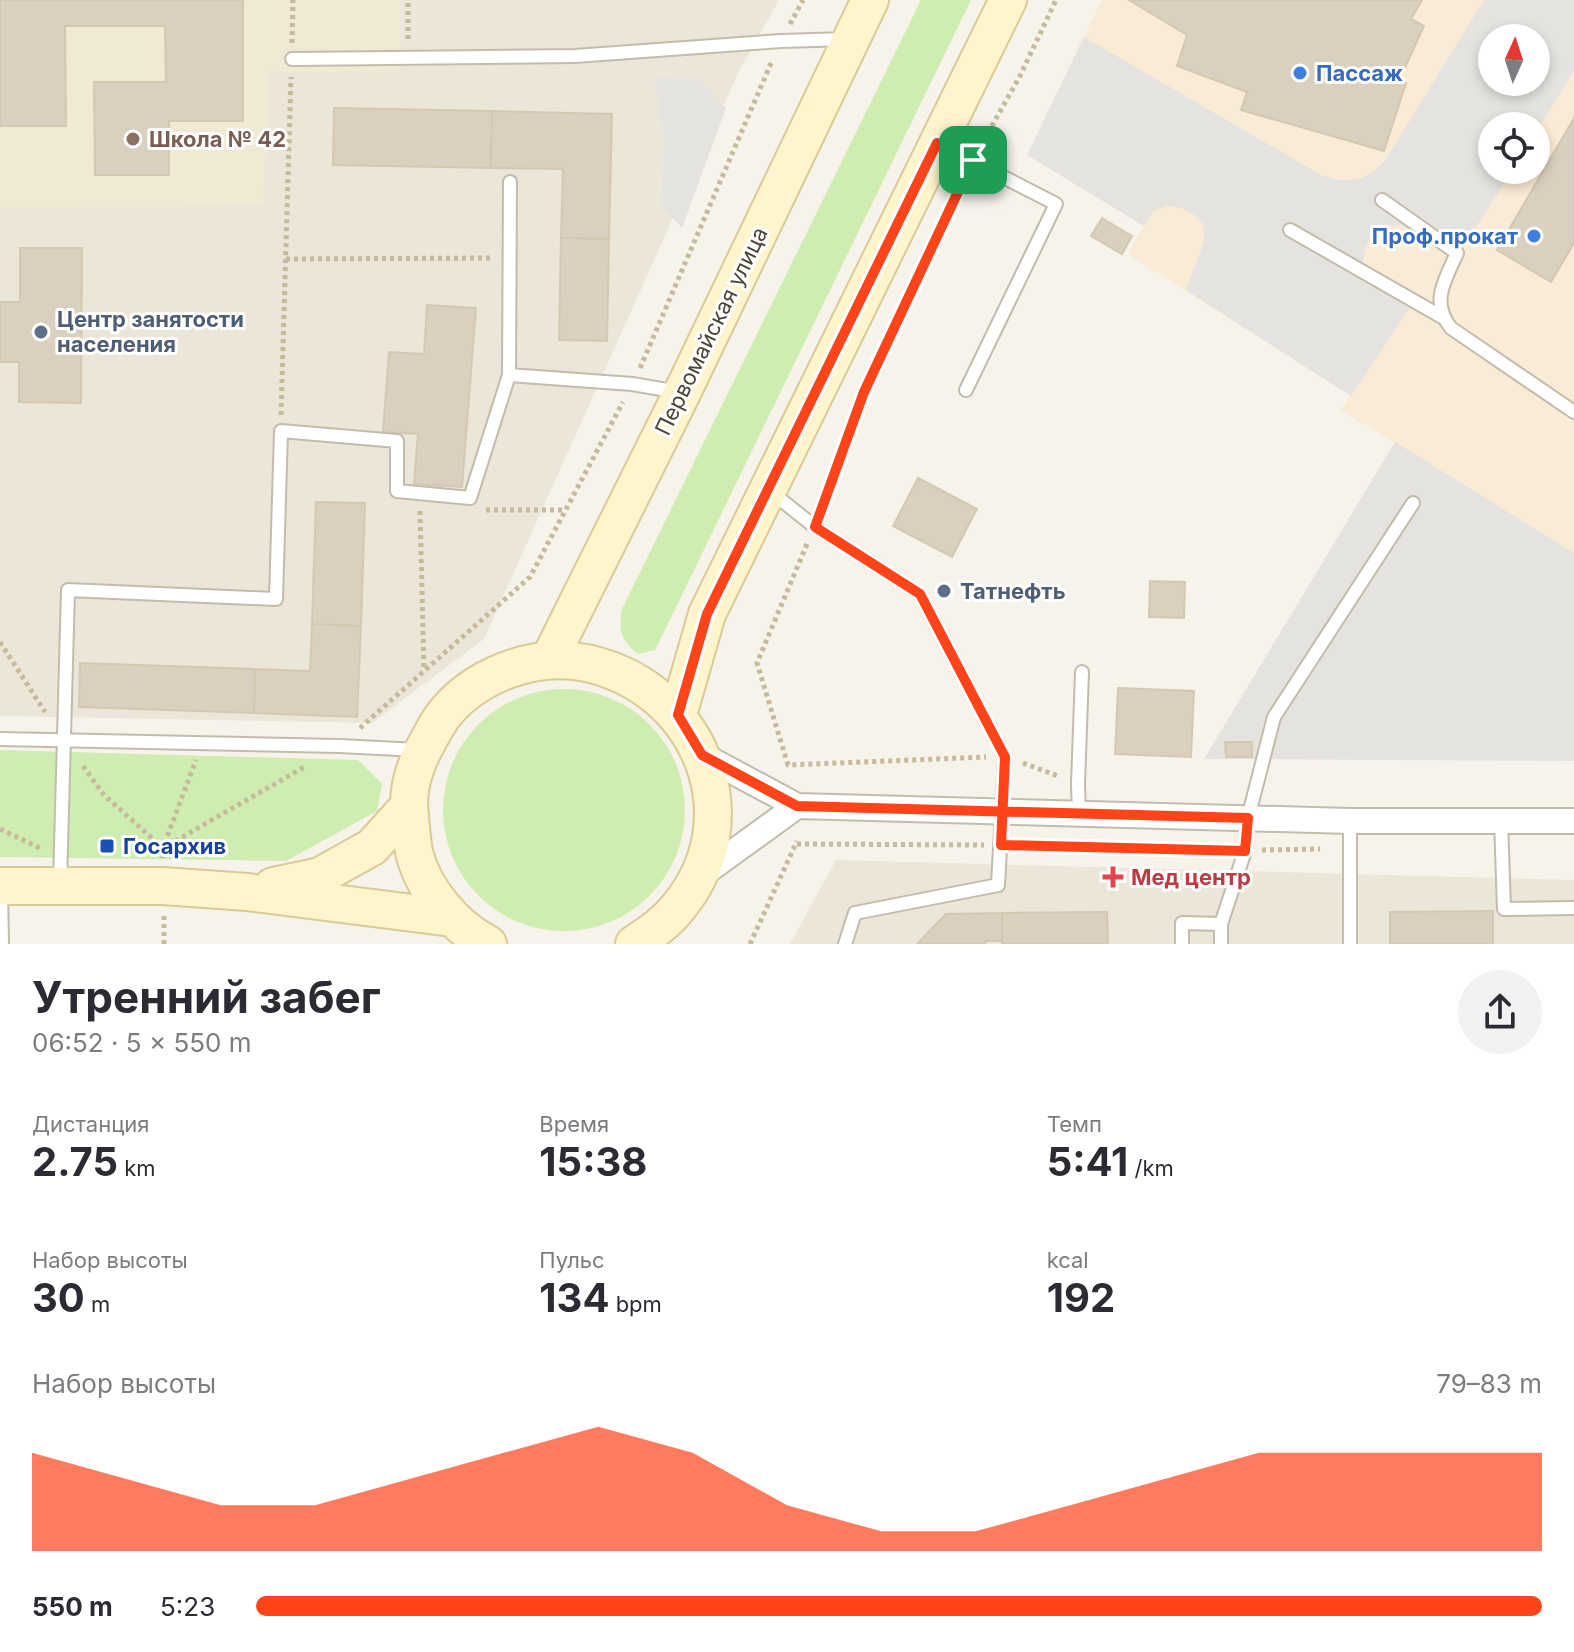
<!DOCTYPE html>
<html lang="ru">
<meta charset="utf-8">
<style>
:root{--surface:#fff;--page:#f2f2f3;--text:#2b2b33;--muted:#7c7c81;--accent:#ff4419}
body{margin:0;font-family:Inter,sans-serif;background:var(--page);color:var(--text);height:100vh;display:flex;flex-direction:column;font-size:30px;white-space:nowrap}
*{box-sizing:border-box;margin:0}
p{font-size:26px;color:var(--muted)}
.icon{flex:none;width:44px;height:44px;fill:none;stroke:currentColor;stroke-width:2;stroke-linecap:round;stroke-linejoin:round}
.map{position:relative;height:944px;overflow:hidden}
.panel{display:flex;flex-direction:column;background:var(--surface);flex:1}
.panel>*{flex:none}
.needle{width:52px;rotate:3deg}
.controls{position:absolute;left:1478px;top:24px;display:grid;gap:16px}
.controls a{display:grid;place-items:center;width:72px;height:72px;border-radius:50%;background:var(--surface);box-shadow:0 4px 12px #0003;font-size:40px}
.pin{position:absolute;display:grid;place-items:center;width:68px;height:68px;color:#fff;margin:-34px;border-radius:16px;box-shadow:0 4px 12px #0006}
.round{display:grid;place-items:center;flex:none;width:84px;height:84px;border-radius:42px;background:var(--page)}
.overview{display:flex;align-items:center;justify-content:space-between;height:136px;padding:0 32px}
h1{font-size:44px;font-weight:700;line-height:60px}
.metrics{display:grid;grid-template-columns:repeat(3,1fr);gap:12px;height:136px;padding:8px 32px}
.metrics div{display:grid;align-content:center}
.metrics b{font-size:40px;font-weight:700}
.metrics small{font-size:22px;font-weight:400}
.metrics p{font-size:22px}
.chart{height:224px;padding:16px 32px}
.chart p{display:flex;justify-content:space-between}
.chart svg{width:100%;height:144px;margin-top:8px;fill:var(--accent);opacity:.7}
ul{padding:0 32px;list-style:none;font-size:26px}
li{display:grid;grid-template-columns:128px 96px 1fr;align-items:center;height:60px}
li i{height:20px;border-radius:10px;background:var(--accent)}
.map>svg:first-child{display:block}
.residential{fill:#ebe6d8}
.commercial{fill:#f9ebd5;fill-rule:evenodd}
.education{fill:#f0e9d4}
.green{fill:#d0edb1}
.parking{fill:#e5e3df;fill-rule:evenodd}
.building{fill:#d9d0bf;stroke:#d5c8b1;stroke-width:2}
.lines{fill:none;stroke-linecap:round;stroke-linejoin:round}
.lane-casing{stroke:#c3bcac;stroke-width:16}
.street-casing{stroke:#c3bcac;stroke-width:28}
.secondary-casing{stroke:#daca97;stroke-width:40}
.path{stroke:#c6b99c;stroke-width:5;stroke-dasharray:4 4;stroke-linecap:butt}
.lane{stroke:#fff;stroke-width:12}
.street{stroke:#fff;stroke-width:24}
.secondary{stroke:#fff5cc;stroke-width:36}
.route-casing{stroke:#fff;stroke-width:16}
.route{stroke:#ff4419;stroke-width:10}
.shop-dot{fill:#3f7fe0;stroke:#fff;stroke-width:3}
.education-dot{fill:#8d6e63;stroke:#fff;stroke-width:3}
.service-dot{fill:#5c6f8a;stroke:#fff;stroke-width:3}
.transit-dot{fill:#1a4fb4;stroke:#fff;stroke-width:3}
.health-dot{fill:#e0444e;stroke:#fff;stroke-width:3}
.labels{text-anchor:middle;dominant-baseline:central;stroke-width:6;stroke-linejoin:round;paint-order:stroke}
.shop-label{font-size:22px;font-weight:bold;fill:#366cbe;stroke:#fff;text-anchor:start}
.education-label{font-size:22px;font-weight:bold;fill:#785e54;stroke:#fff;text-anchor:start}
.service-label{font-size:22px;font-weight:bold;fill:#4e5e75;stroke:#fff;text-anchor:start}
.street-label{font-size:22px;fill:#4c4537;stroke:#fff}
.transit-label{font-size:22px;font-weight:bold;fill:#164399;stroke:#fff;text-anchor:start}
.health-label{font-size:22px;font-weight:bold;fill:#be3a42;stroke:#fff;text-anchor:start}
</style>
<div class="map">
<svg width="1574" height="944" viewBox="0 0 1574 944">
<rect width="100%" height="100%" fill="#f6f3eb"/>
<path class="residential" d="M0,0h779l-40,71 -255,568 -112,84 -372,-7z
M836,860l738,20v64h-784z"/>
<path class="commercial" d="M1102,0h472v553l-233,-143 9,-14 -222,-142 16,-28 -117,-71zM1492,38h44v44h-44zM1492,126h44v44h-44z"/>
<path class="education" d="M0,0h400v72l-130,-1 -7,135 -263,2z"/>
<path class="green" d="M921,0h50l-308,634 -8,16 -17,4c-17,-13 -20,-24 -16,-45z
M443 810a121 121 0 1 1 242 0a121 121 0 1 1-242 0Z
M0,750l358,10 24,24 -5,27 -91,50 -286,-4z"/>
<path class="parking" d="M1484,0h90v71l-38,61v-6h-44v44h21l-57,88 -55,-33 -18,2 -12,10 -6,13 -2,12 6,13 43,29 -61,92 -165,-106 18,-48 -1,-18 -9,-9 -12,-7 -14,-2 -14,4 -10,16 -117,-71 57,-118 237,138 18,5 20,-1 15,-7 12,-13zM1492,38h44v44h-44z
M654,78l45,1 27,29 -44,120 -21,-23 3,-67z
M1395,442l179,111v208l-370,-2z"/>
<path class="building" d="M0,0h243v121h-74v54h-74l-1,-93h72l-1,-56h-100l1,100h-66z
M1129,0h293l-11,19 13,7 -25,55 7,2 -22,68 -143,-41 6,-18 -70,-26 10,-31z
M334,108l158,3 -1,57 -158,-3z
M492,111l120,3 -3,125 -48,-1 2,-69 -72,-1z
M1574,118v125l-23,39 -54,-32z
M1102,218l30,18 -10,18 -31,-18z
M561,238l48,1 -2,102 -48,-1z
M20,248h62l-1,155 -62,-1v-40h-19v-60h20z
M427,305l49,3 -14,179 -48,-3 4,-50 -35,-2 6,-80 35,2z
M918,478l59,31 -25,48 -59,-31z
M316,502l49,1 -4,123 -49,-2z
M1150,581l35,1 -1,36 -35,-1z
M312,624l49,2 -4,91 -103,-4 1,-44 55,2z
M80,663l175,6 -1,44 -175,-6z
M1118,688l76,3 -3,66 -76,-3z
M1225,742h27v15h-26z
M1493,911v33h-103v-32z
M1107,912l1,32h-106v-31z
M1002,913v28h-17v3h-68l29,-30z"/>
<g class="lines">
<g class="lane-casing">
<path id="lane" d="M292,59l283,-3 206,-15 67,-2
M939,144l117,60 -90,186
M510,182l-1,193 123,9 47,8
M1382,200l75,53c-12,27 -27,49 -6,75l123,84
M1290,230l152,87
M770,491l45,36 105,67 85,163 -7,128 -143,28 -10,31
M0,739l340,7 78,4
M1079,814l-1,-30 4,-112
M1501,821l3,88 70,-1
M60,883l8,-293 208,9 5,-168 116,10v50l73,7 39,-123
M1,889l1,55
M1182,944v-21l39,1
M1221,944v-20l24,-73 3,-33 26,-101 139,-214
M1350,944v-123"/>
</g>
<g class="street-casing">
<path id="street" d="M702,755l95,51 553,15h224
M699,877l98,-71"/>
</g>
<g class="secondary-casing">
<path id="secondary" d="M549,660l133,-267 188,-393
M678,715l29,-101 301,-614
M0,886h163l84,6 205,26
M273,886l47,-10 52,-29 37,-41
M488,944c-33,-17 -65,-54 -74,-92 -2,-11 -3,-24 -4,-36 -5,-36 12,-66 30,-96 16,-23 41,-40 67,-50 35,-13 72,-13 106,1 94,37 133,152 67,234 -13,17 -29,28 -46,39"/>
</g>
<path class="path" d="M790,24l13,-24
M408,39v-39
M292,43l1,-43
M980,147l40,-71 36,-76
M286,259l207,-1
M640,368l132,-307
M281,415l10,-338
M821,509l43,-117 101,-215
M486,510h79
M420,511l4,160
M807,544l-50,119 31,102 198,-8
M0,642l45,70
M360,728l170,-151 93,-175
M1023,763l35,13
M83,766l21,29 59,53 33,-88
M0,829l42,20
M797,844l187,1
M1018,846l210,4
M1262,850l58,-1
M163,858v-10l143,-82
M164,916v28
M750,944l47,-103"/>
<use href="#lane" class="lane"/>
<use href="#street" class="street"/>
<use href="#secondary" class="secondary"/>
</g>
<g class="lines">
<g class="route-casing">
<path id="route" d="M973,160l-36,-17 -230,471 -29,101 24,40 95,51 451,12 -3,33 -244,-6 4,-88 -85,-163 -105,-67 49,-135 109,-232"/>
</g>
<use href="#route" class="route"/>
</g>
<g class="shop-dot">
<circle cx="1300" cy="73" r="8"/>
<circle cx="1534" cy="236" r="8"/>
</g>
<circle class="education-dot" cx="133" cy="139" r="8"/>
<g class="service-dot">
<circle cx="41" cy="332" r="8"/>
<circle cx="944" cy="591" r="8"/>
</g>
<rect class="transit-dot" x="99" y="838" width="16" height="16" rx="4"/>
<path class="health-dot" d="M1109 865h8v8h8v8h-8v8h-8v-8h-8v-8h8z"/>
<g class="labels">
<g class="shop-label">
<text x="1316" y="73">Пассаж</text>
<text x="1518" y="236" text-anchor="end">Проф.прокат</text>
</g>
<g class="education-label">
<text x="149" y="139">Школа № 42</text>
</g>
<g class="service-label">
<text x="57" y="319">Центр занятости<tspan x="57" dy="25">населения</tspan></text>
<text x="960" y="591">Татнефть</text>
</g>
<g class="street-label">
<text transform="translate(711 331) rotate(-64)">Первомайская улица</text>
</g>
<g class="transit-label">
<text x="123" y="846">Госархив</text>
</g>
<g class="health-label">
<text x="1131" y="877">Мед центр</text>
</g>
</g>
</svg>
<div class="controls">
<a><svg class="needle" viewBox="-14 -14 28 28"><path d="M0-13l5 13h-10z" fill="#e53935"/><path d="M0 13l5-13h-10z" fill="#7c7c81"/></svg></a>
<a><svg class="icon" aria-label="locate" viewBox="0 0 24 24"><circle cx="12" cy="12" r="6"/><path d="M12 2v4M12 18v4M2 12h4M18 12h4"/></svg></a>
</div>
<div class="pin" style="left:973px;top:160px;background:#1e9e55"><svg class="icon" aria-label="arrive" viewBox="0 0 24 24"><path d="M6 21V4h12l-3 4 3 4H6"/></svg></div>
</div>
<section class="panel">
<div class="overview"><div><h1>Утренний забег</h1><p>06:52 · 5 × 550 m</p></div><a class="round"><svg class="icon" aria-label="share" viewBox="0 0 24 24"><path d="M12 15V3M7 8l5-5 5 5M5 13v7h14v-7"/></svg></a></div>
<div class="metrics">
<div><p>Дистанция</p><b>2.75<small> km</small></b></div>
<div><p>Время</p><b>15:38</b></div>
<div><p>Темп</p><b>5:41<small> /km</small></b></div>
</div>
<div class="metrics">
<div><p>Набор высоты</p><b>30<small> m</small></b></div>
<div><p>Пульс</p><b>134<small> bpm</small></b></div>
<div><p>kcal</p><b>192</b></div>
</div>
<div class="chart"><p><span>Набор высоты</span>79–83 m</p>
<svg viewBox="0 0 160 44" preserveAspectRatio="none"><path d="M0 44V14L10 22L20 30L30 30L40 22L50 14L60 6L70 14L80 30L90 38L100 38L110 30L120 22L130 14L140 14L150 14L160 14V44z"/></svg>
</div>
<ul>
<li><b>550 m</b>5:23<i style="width:100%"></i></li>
</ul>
</section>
